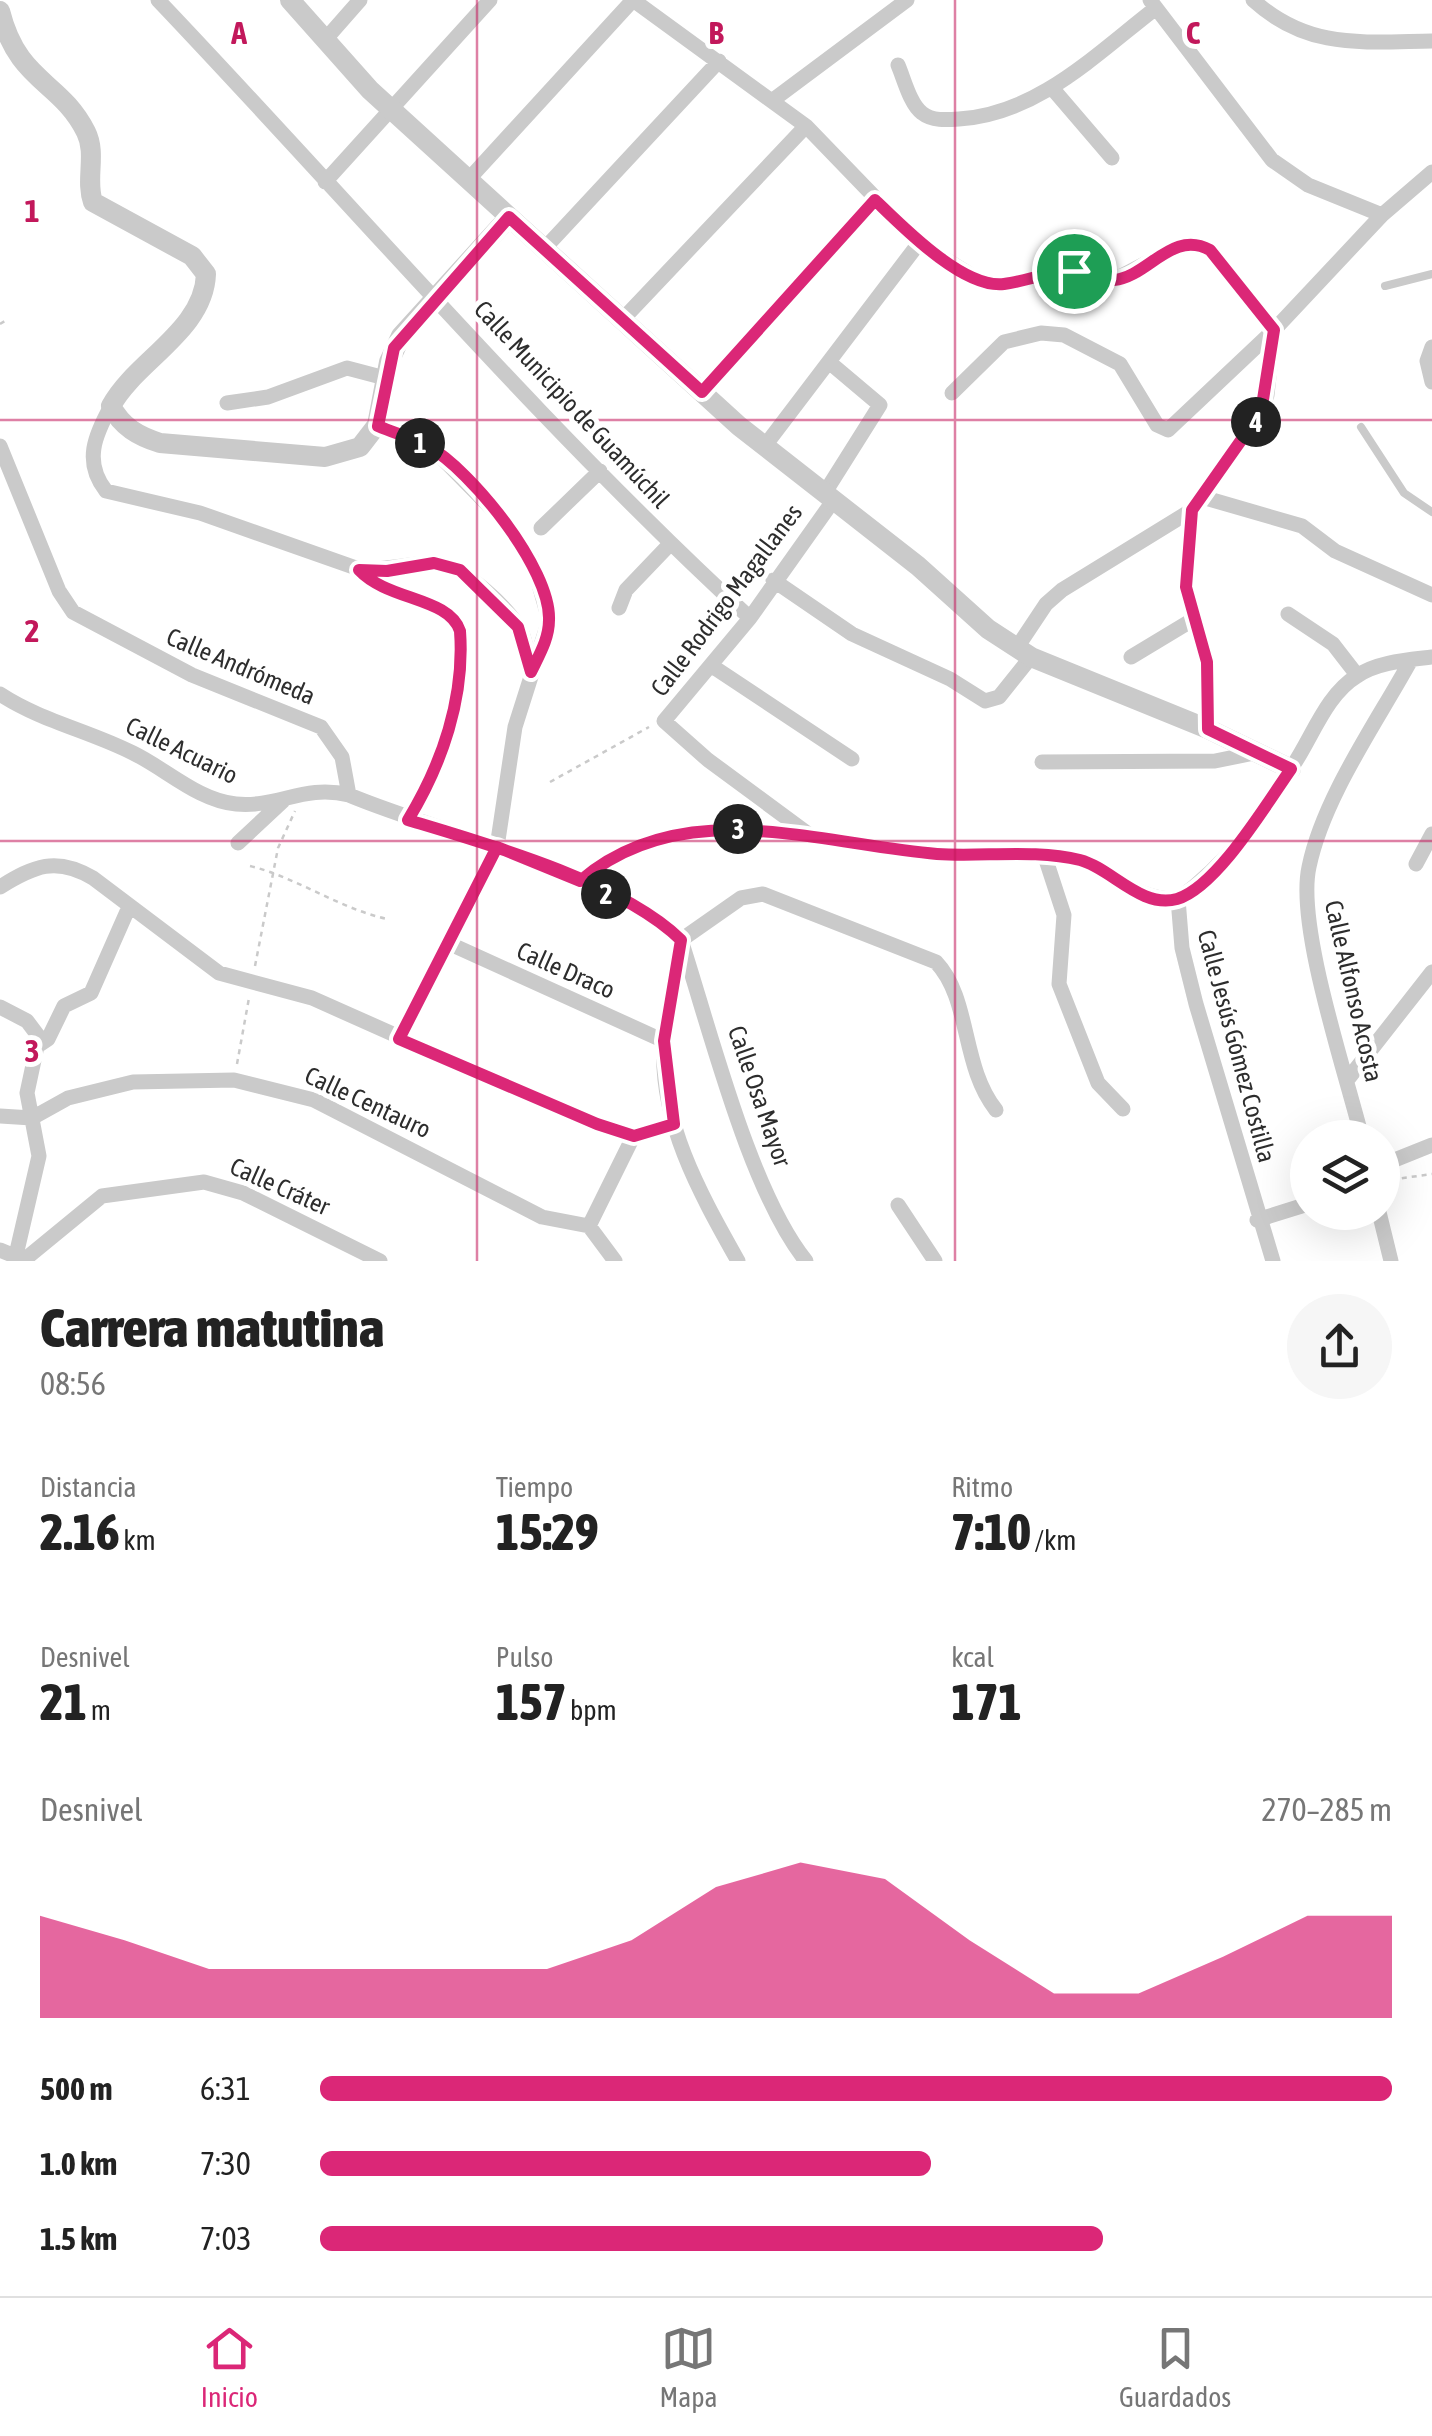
<!DOCTYPE html>
<html lang="es">
<meta charset="utf-8">
<style>
:root{--surface:#fff;--page:#f6f6f6;--text:#222;--muted:#767676;--line:#e0e0e0;--accent:#db2777}
body{margin:0;font-family:"Asap Condensed",sans-serif;background:var(--page);color:var(--text);height:100vh;display:flex;flex-direction:column;font-size:38px;white-space:nowrap}
*{box-sizing:border-box;margin:0}
p{font-size:32px;color:var(--muted)}
.icon{flex:none;width:55px;height:55px;fill:none;stroke:currentColor;stroke-width:2;stroke-linecap:round;stroke-linejoin:round}
.map{position:relative;height:1261px;overflow:hidden}
.panel{display:flex;flex-direction:column;background:var(--surface);flex:1}
.panel>*{flex:none}
.buttons{position:absolute;left:1290px;top:1120px;display:grid;gap:20px}
.buttons a{display:grid;place-items:center;width:110px;height:110px;border-radius:50%;background:var(--surface);box-shadow:0 10px 40px #0002;font-size:50px}
.pin{position:absolute;display:grid;place-items:center;width:85px;height:85px;color:#fff;margin:-42px;border:5px solid #fff;border-radius:50%;box-shadow:0 2px 10px #0007}
.km{position:absolute;width:50px;height:50px;margin:-25px;border-radius:50%;background:#222;color:#fff;font-size:28px;line-height:50px;text-align:center}
.round{display:grid;place-items:center;flex:none;width:105px;height:105px;border-radius:52px;background:var(--page)}
.head{display:flex;align-items:center;justify-content:space-between;height:170px;padding:0 40px}
h1{font-size:55px;font-weight:800;line-height:75px}
.figures{display:grid;grid-template-columns:repeat(3,1fr);gap:15px;height:170px;padding:10px 40px}
.figures div{display:grid;align-content:center}
.figures b{font-size:50px;font-weight:800}
.figures small{font-size:28px;font-weight:400}
.figures p{font-size:28px}
.chart{height:280px;padding:20px 40px}
.chart p{display:flex;justify-content:space-between}
.chart svg{width:100%;height:180px;margin-top:10px;fill:var(--accent);opacity:.7}
ul{padding:0 40px;list-style:none;font-size:32px}
li{display:grid;grid-template-columns:160px 120px 1fr;align-items:center;height:75px}
li i{height:25px;border-radius:12px;background:var(--accent)}
.menu{display:flex;justify-content:space-around;align-items:center;height:140px;border-top:2px solid var(--line);background:var(--surface);font-size:28px;color:var(--muted)}
.menu a{display:grid;justify-items:center;gap:5px}
.menu .on{color:var(--accent)}
.map>svg:first-child{display:block}
.lines{fill:none;stroke-linecap:round;stroke-linejoin:round}
.path{stroke:#cacaca;stroke-width:2.5;stroke-dasharray:5 5;stroke-linecap:butt}
.service{stroke:#cacaca;stroke-width:8}
.minor{stroke:#cacaca;stroke-width:15}
.tertiary{stroke:#cacaca;stroke-width:20}
.route-casing{stroke:#fff;stroke-width:20}
.route{stroke:#db2777;stroke-width:12}
.grid{fill:none;stroke:#c2185b;stroke-width:2.5;stroke-opacity:0.55}
.labels{text-anchor:middle;dominant-baseline:central;stroke-width:10;stroke-linejoin:round;paint-order:stroke}
.street-label{font-size:25px;fill:#2d2d2d;stroke:#fff}
.grid-label{font-size:32px;text-anchor:middle;font-weight:bold;fill:#c2185b;stroke:#fff;stroke-width:10;stroke-linejoin:round;paint-order:stroke}
</style>
<div class="map">
<svg width="1432" height="1261" viewBox="0 0 1432 1261">
<rect width="100%" height="100%" fill="#fff"/>
<g class="lines">
<path class="path" d="M0,324l5,-3
M550,782l99,-55
M250,866c48,12 88,42 137,53
M255,966l23,-118 17,-37
M237,1064l12,-66
M1382,1181l50,-7"/>
<path class="service" d="M1385,286l47,-12
M1361,427l43,66 28,19"/>
<path class="minor" d="M158,0c196,206 382,425 592,618
M1150,0l122,160 36,25 74,30
M1253,0c55,50 110,42 179,41
M324,41l36,-41
M898,65c6,14 12,39 24,48 10,8 24,7 37,6 79,-5 137,-65 197,-111
M1052,88l60,70
M773,100l134,-100
M468,180l165,-180 173,126 113,117 60,37 23,5 61,-14 51,9 55,-29 29,-7 12,6 64,80 -106,100 -11,-5 -37,-61 -56,-29 -23,-2 -37,9 -52,51
M325,182l165,-182
M544,249l175,-188
M622,320l184,-194
M1432,347l-5,14 5,21
M702,392l173,-192
M227,403l41,-6 79,-29 38,10
M111,406c-16,29 -28,56 -5,85l94,22 159,56c27,2 53,-7 79,-6 24,2 75,48 84,70 5,12 5,26 9,39
M377,425l60,28 66,67 29,40 17,60 -34,107 -18,120 -98,192
M0,446l59,145 14,21 119,63 129,52 21,30 7,38c95,40 260,75 332,145 29,89 69,252 125,321
M764,447l155,-204
M824,494l56,-89 -51,-43
M1202,497l100,29 33,25 97,44
M1192,510l-6,77 21,75 1,67
M541,528l59,-57
M359,569c28,32 90,28 101,62 6,67 -18,133 -52,189
M773,580l79,54 98,45 35,22 14,-4 32,-40
M619,608l7,-18 44,-46
M1288,614l45,30 24,31
M1016,649l30,-45 16,-14 130,-80 64,-86 11,-29 7,-65 108,-115 50,-43
M1131,657l63,-38
M712,666l140,93
M0,694c41,27 90,37 133,59 33,16 66,48 103,51 42,4 68,-20 113,-9
M1042,762l173,-1 44,-9
M807,833l-99,-73 -44,-39 86,-103 83,-117
M238,843l46,-43
M1045,857l19,58 -5,69 39,99 25,26
M1416,864l16,-30
M580,881c103,-88 236,-37 354,-28 47,4 100,-4 146,7 37,9 50,40 98,39
M0,887c34,-21 56,-31 93,-9l126,95 93,25 285,127 37,10 40,-11
M1178,899l4,49 14,56 77,257
M1178,899c48,-34 85,-85 116,-135 19,-29 33,-70 63,-88 20,-14 51,-16 75,-19
M681,940l60,-42 22,-4 173,68c35,37 25,104 60,148
M448,943l216,98
M681,944c-6,32 -16,67 -17,99 -5,79 37,152 74,218
M0,1007l27,14 12,16 -12,56 12,63 -23,99
M36,1047l12,-8 16,-33 27,-13 38,-86
M1348,1079l84,-107
M0,1116l32,2 36,-20 65,-16 101,-2 80,20 228,117 47,9
M1362,1138c-16,-65 -66,-212 -53,-271 14,-69 68,-145 102,-207
M1382,1165l50,-20
M898,1205l37,56
M1379,1212l12,49
M1257,1220l51,-16
M0,1250l24,10
M24,1260l78,-64 102,-14 39,11 137,68
M615,1261l-26,-35 45,-91"/>
<path class="tertiary" d="M290,0l80,90 369,336 179,140 70,63 43,28 177,72 83,40
M0,11c18,72 60,69 86,121 11,22 -1,48 7,70l99,54 14,18c-2,57 -71,87 -95,132 11,21 27,30 49,37l165,14 35,-10 17,-22 12,-63 12,-26 108,-119"/>
</g>
<g class="lines">
<g class="route-casing">
<path id="route" d="M1074,271c-24,0 -47,10 -70,13 -41,5 -102,-58 -129,-84l-173,192 -193,-175 -115,131 -16,78c16,7 34,12 50,20 43,24 123,123 121,174 0,19 -10,35 -18,52l-13,-45 -58,-57 -26,-7 -47,8 -28,-1c29,31 90,27 101,61 5,67 -18,133 -52,189 80,24 214,62 273,120l-17,101 10,83 -40,12 -37,-12 -198,-85 98,-192 83,34c103,-88 238,-37 357,-27 46,3 98,-5 143,6 31,8 61,49 97,39 40,-12 90,-96 114,-130l-83,-40 -1,-67 -21,-75 6,-77 69,-98 13,-82 -64,-80c-38,-21 -62,27 -96,30 -13,1 -28,-6 -40,-9"/>
</g>
<use href="#route" class="route"/>
</g>
<path class="grid" d="M477,0v1261M955,0v1261M0,420h1432M0,841h1432"/>
<g class="labels">
<g class="street-label">
<text transform="translate(572 404) rotate(47)">Calle Municipio de Guamúchil</text>
<text transform="translate(726 600) rotate(-53)">Calle Rodrigo Magallanes</text>
<text transform="translate(241 666) rotate(23)">Calle Andrómeda</text>
<text transform="translate(182 750) rotate(26)">Calle Acuario</text>
<text transform="translate(566 970) rotate(24)">Calle Draco</text>
<text transform="translate(1354 991) rotate(77)">Calle Alfonso Acosta</text>
<text transform="translate(1237 1046) rotate(75)">Calle Jesús Gómez Costilla</text>
<text transform="translate(760 1096) rotate(71)">Calle Osa Mayor</text>
<text transform="translate(368 1102) rotate(25)">Calle Centauro</text>
<text transform="translate(280 1186) rotate(24)">Calle Cráter</text>
</g>
</g>
<g class="grid-label">
<text x="239" y="44">A</text>
<text x="716" y="44">B</text>
<text x="1193" y="44">C</text>
<text x="32" y="222">1</text>
<text x="32" y="642">2</text>
<text x="32" y="1062">3</text>
</g>
</svg>
<div class="buttons">
<a><svg class="icon" aria-label="layers" viewBox="0 0 24 24"><path d="M12 4l9 5-9 5-9-5zM3 14l9 5 9-5"/></svg></a>
</div>
<div class="pin" style="left:1074px;top:271px;background:#1e9e55"><svg class="icon" aria-label="arrive" viewBox="0 0 24 24"><path d="M6 21V4h12l-3 4 3 4H6"/></svg></div>
<b class="km" style="left:420px;top:443px">1</b>
<b class="km" style="left:606px;top:894px">2</b>
<b class="km" style="left:738px;top:829px">3</b>
<b class="km" style="left:1256px;top:422px">4</b>
</div>
<section class="panel">
<div class="head"><div><h1>Carrera matutina</h1><p>08:56</p></div><a class="round"><svg class="icon" aria-label="share" viewBox="0 0 24 24"><path d="M12 15V3M7 8l5-5 5 5M5 13v7h14v-7"/></svg></a></div>
<div class="figures">
<div><p>Distancia</p><b>2.16<small> km</small></b></div>
<div><p>Tiempo</p><b>15:29</b></div>
<div><p>Ritmo</p><b>7:10<small> /km</small></b></div>
</div>
<div class="figures">
<div><p>Desnivel</p><b>21<small> m</small></b></div>
<div><p>Pulso</p><b>157<small> bpm</small></b></div>
<div><p>kcal</p><b>171</b></div>
</div>
<div class="chart"><p><span>Desnivel</span>270–285 m</p>
<svg viewBox="0 0 160 44" preserveAspectRatio="none"><path d="M0 44V19L10 25L20 32L30 32L40 32L50 32L60 32L70 25L80 12L90 6L100 10L110 25L120 38L130 38L140 29L150 19L160 19V44z"/></svg>
</div>
<ul>
<li><b>500 m</b>6:31<i style="width:100%"></i></li>
<li><b>1.0 km</b>7:30<i style="width:57%"></i></li>
<li><b>1.5 km</b>7:03<i style="width:73%"></i></li>
</ul>
</section>
<nav class="menu">
<a class="on"><svg class="icon" aria-label="home" viewBox="0 0 24 24"><path d="M3 11l9-7 9 7M6 9v11h12V9"/></svg>Inicio</a>
<a><svg class="icon" aria-label="map" viewBox="0 0 24 24"><path d="M3 6l6-2 6 2 6-2v14l-6 2-6-2-6 2zM9 4v14M15 6v14"/></svg>Mapa</a>
<a><svg class="icon" aria-label="saved" viewBox="0 0 24 24"><path d="M7 4h10v16l-5-4-5 4z"/></svg>Guardados</a>
</nav>
